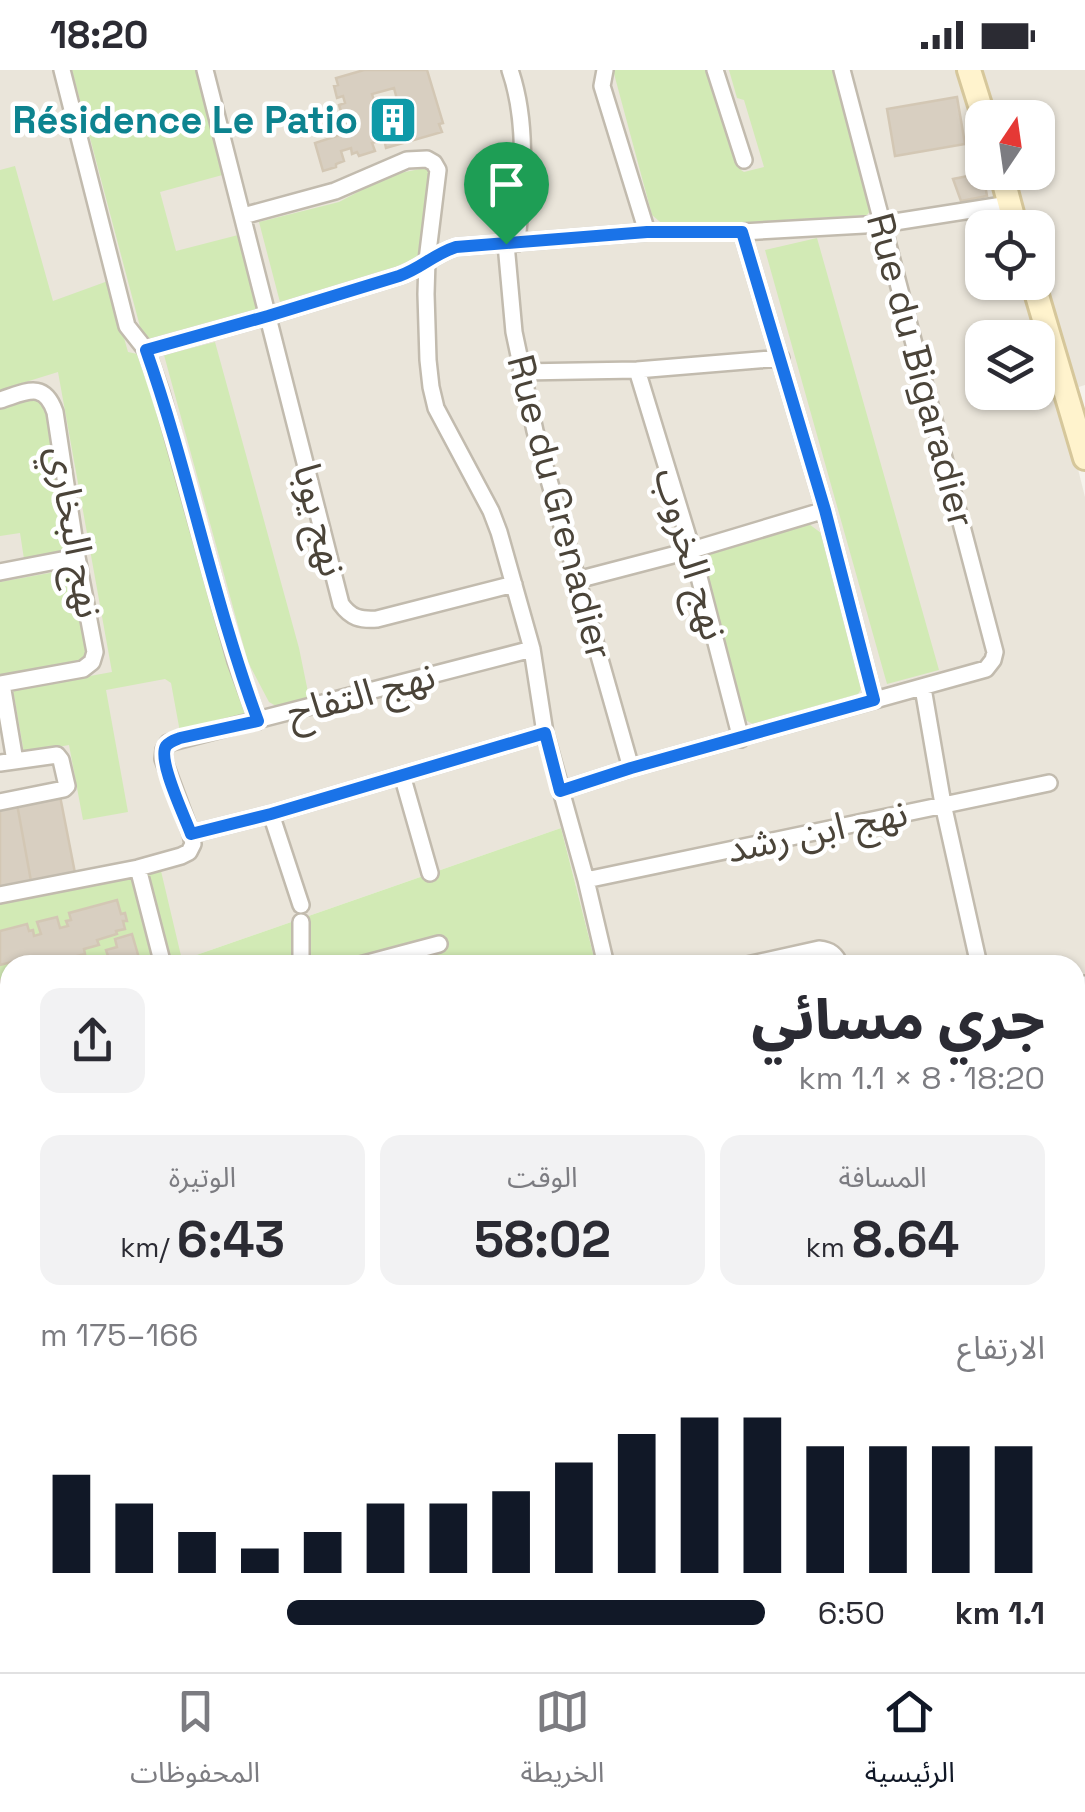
<!DOCTYPE html>
<html lang="ar">
<meta charset="utf-8">
<style>
:root{--surface:#fff;--page:#f2f2f3;--text:#2b2b33;--muted:#7c7c81;--line:#e1e1e2;--accent:#111827}
body{margin:0;font-family:"Space Grotesk","Noto Sans Arabic",sans-serif;background:var(--page);color:var(--text);direction:rtl;height:100vh;display:flex;flex-direction:column;font-size:38px;white-space:nowrap}
*{box-sizing:border-box;margin:0}
p{font-size:32px;color:var(--muted)}
.icon{flex:none;width:55px;height:55px;fill:none;stroke:currentColor;stroke-width:2;stroke-linecap:round;stroke-linejoin:round}
.map{position:relative;flex:1;overflow:hidden;direction:ltr}
.panel{position:absolute;left:0px;top:885px;width:1085px;height:718px;display:flex;flex-direction:column;background:var(--surface);border-radius:30px 30px 0 0;box-shadow:0 2px 8px #0004;direction:rtl}
.panel>*{flex:none}
.needle{width:65px;rotate:13deg}
.buttons{position:absolute;left:965px;top:30px;display:grid;gap:20px}
.buttons a{display:grid;place-items:center;width:90px;height:90px;border-radius:20px;background:var(--surface);box-shadow:0 2px 8px #0004;font-size:50px}
.pin{position:absolute;display:grid;place-items:center;width:85px;height:85px;color:#fff;margin:-102px -42px;border-radius:50% 50% 50% 0;rotate:-45deg;box-shadow:0 0 10px #0007}
.pin .icon{rotate:45deg}
.round{display:grid;place-items:center;flex:none;width:105px;height:105px;border-radius:20px;background:var(--page)}
.summary{display:flex;align-items:center;justify-content:space-between;height:170px;padding:0 40px}
h1{font-size:55px;font-weight:800;line-height:75px}
.stats{display:grid;grid-template-columns:repeat(3,1fr);gap:15px;height:170px;padding:10px 40px}
.stats div{display:grid;align-content:center;border-radius:20px;background:var(--page);text-align:center}
.stats b{font-size:50px;font-weight:800}
.stats small{font-size:28px;font-weight:400}
.stats p{font-size:28px}
.chart{height:280px;padding:20px 40px}
.chart p{display:flex;justify-content:space-between}
.chart svg{width:100%;height:180px;margin-top:10px;stroke:var(--accent);stroke-width:6}
ul{padding:0 40px;list-style:none;font-size:32px}
li{display:grid;grid-template-columns:160px 120px 1fr;align-items:center;height:75px}
li i{height:25px;border-radius:12px;background:var(--accent)}
.status{display:flex;justify-content:space-between;align-items:center;height:70px;padding:0 50px;background:var(--surface);direction:ltr}
.status svg{height:28px;fill:currentColor}
.dock{display:flex;justify-content:space-around;align-items:center;height:140px;border-top:2px solid var(--line);background:var(--surface);font-size:28px;color:var(--muted)}
.dock a{display:grid;justify-items:center;gap:5px}
.dock .on{color:var(--accent)}
.map>svg:first-child{display:block}
.residential{fill:#eae5da;fill-rule:evenodd}
.green{fill:#d2eab5}
.building{fill:#d8cfc1;stroke:#d3c7b4;stroke-width:2.5;fill-rule:evenodd}
.lines{fill:none;stroke-linecap:round;stroke-linejoin:round}
.minor-casing{stroke:#c2bbae;stroke-width:20}
.secondary-casing{stroke:#d6c79b;stroke-width:28}
.minor{stroke:#fff;stroke-width:15}
.secondary{stroke:#fff3cd;stroke-width:22}
.route-casing{stroke:#fff;stroke-width:20}
.route{stroke:#1a73e8;stroke-width:12}
.labels{text-anchor:middle;dominant-baseline:central;stroke-width:9;stroke-linejoin:round;paint-order:stroke}
.culture-label{font-size:38px;font-weight:bold;fill:#0d838f;stroke:#fff;text-anchor:end}
.street-label{font-size:38px;fill:#4b4439;stroke:#fff}
</style>
<div class="status"><b>18:20</b><svg viewBox="0 0 49 12"><path d="M0 12V9h3v3zM5 12V6h3v6zM10 12V3h3v9zM15 12V0h3v12zM26 1h20v11H26zM47 4h2v5h-2z"/></svg></div>
<div class="map">
<svg width="1085" height="1602" viewBox="0 0 1085 1602">
<rect width="100%" height="100%" fill="#f6f3ec"/>
<path class="residential" d="M0,0h1085v315l-26,8 26,104v479l-10,3v-14h-479l-35,-137 -379,132 -172,5 -10,225zM982,48h56v54h-56zM982,158h56v54h-56zM982,268h56v54h-56z"/>
<path class="green" d="M72,0h126l28,104 -66,18 16,59 66,-17 18,70 -7,13 -100,25 -10,-4z
M613,0h97l26,94h3l2,6 3,2 20,-5 -20,-67 -7,-2 -8,-28h110l36,134 -8,11 -201,12 -14,-12z
M15,96l38,135 55,-20 20,71 14,3 111,356 -73,21 -9,-49 -6,-4 -59,11 22,122 -45,8 -14,-75 -45,8 -11,-63 99,-18 -54,-300 -58,18v-220z
M430,97l2,29 -9,66 -142,44 -22,-84 80,-20 51,-27z
M817,168l122,432 -52,14 -122,-434z
M215,272l84,306 10,49 -33,9 -7,-4 -21,-40 -84,-307z
M40,326l6,8 25,138 -10,10 -37,7 -4,-26 -20,3v-129z
M809,454l12,9 42,153 -8,13 -99,27 -14,-8 -40,-157 6,-10z
M66,500l10,7 13,76 -8,8 -81,14v-93z
M561,758l35,137h-586v456l-10,3v-521l161,-32 21,89z"/>
<path class="building" d="M364,0h63l16,53 -4,1 3,8 -56,16 -2,-9 -12,4 3,8 -16,5 -2,-4 -5,2 -1,-6 -10,3 3,10 -8,3v3l-13,4 -8,-28 25,-8 -2,-9 7,-2 -6,-19 6,-2 -2,-7 -6,2 -3,-12 4,-1 -2,-7zM394,18l6,23 -21,6 -7,-23z
M957,27l8,47 -70,12 -8,-47z
M983,103l4,23 -26,5 -8,-22z
M60,726l15,77 -44,8 -14,-77z
M17,734l14,77 -31,6v-80z
M117,830l4,14 4,-1 2,8h-4l2,8 -9,2 1,3 -20,6 2,5 -15,4 1,5 -42,11h-27l-1,-4 -15,4v-34l27,-7 2,7 4,-1 1,6 7,-2 -4,-12 20,-5 3,11 8,-2 -2,-5 5,-1 -2,-7z
M132,864l9,31h-30l-5,-15 11,-3 -2,-8z
M10,908v72l-10,2v-72z
M9,1387l1,26 -10,4v-27z
M726,1592h13l1,4 21,-4 2,9 14,-3 -1,-6h52l2,10h-12l-2,-6 -25,6h-62z"/>
<g class="lines">
<g class="minor-casing">
<path id="minor" d="M62,0l65,256 19,24 15,43 75,268 22,60
M205,0l136,534c10,14 19,16 36,15l137,-35
M510,0c19,55 12,116 7,173
M605,0l-3,16 45,146
M715,0l29,90
M243,146l92,-25 72,-31 20,-1 7,4 4,7 -11,90 -1,34 2,66 3,27 5,21 55,103 8,21 33,117 13,84 41,147 20,85
M742,162l83,278 49,190
M506,174l8,88 21,99 96,337
M146,280l122,-34 131,-40c21,-7 35,-22 57,-29l191,-15h95l140,-8 127,-20
M637,300l55,180 49,189
M521,302l116,-2 144,-12
M0,330c26,-8 44,-20 55,12l22,145 18,95 -3,10 -9,7 -83,15
M0,502l77,-15
M577,510l115,-30 133,-40
M2,614l13,77
M923,618l20,116 36,161
M0,693l57,-8 4,5 6,26 -3,3 -64,13
M402,705l28,98
M560,721l71,-23 355,-99 7,-9 2,-8 -153,-582
M271,744l30,91
M191,764l-28,-75 1,-9 4,-7 364,-94
M138,798l25,97
M586,810l463,-97
M0,825l138,-27 43,-12 8,-4 4,-8 -2,-10 80,-20 274,-81
M301,895v-43
M360,895l79,-21
M747,895l72,-16c11,1 17,5 21,16
M1075,917l10,-3
M0,1042l10,-3
M0,1433l10,-3
M0,1545l10,-3
M53,1602l7,-2 8,-8"/>
</g>
<g class="secondary-casing">
<path id="secondary" d="M969,0l15,48
M1001,102l15,56
M1033,212l52,176"/>
</g>
<use href="#minor" class="minor"/>
<use href="#secondary" class="secondary"/>
</g>
<g class="lines">
<g class="route-casing">
<path id="route" d="M647,162h95l83,278 49,190 -243,68 -71,23 -15,-58 -274,81 -80,20c-6,-17 -34,-74 -25,-88 4,-5 9,-6 14,-8l78,-17c-45,-121 -69,-249 -112,-371l122,-34 131,-40c21,-7 35,-22 57,-29z"/>
</g>
<use href="#route" class="route"/>
</g>
<defs>
<g id="building-square" transform="scale(2.5)"><rect x="-9" y="-9" width="18" height="18" rx="4" fill="#0f9aa8" stroke="#fff"/><path d="M-4-6H4V6H1V3H-1V6H-4ZM-2.5-4.3h1.7v1.8h-1.7ZM.8-4.3h1.7v1.8H.8ZM-2.5-1h1.7V.8h-1.7ZM.8-1h1.7V.8H.8Z" fill="#fff"/></g>
</defs>
<g fill-rule="evenodd">
<use href="#building-square" x="393" y="50"/>
</g>
<g class="labels">
<g class="culture-label">
<text x="358" y="50">Résidence Le Patio</text>
</g>
<g class="street-label">
<text transform="translate(921 300) rotate(75)">Rue du Bigaradier</text>
<text transform="translate(560 437) rotate(75)">Rue du Grenadier</text>
<text transform="translate(320 450) rotate(76)">نهج يوبا</text>
<text transform="translate(75 462) rotate(80)">نهج البخاري</text>
<text transform="translate(691 484) rotate(74)">نهج الخروب</text>
<text transform="translate(361 624) rotate(-15)">نهج التفاح</text>
<text transform="translate(817 761) rotate(-12)">نهج ابن رشد</text>
</g>
</g>
</svg>
<div class="buttons">
<a><svg class="needle" viewBox="-14 -14 28 28"><path d="M0-13l5 13h-10z" fill="#e53935"/><path d="M0 13l5-13h-10z" fill="#7c7c81"/></svg></a>
<a><svg class="icon" aria-label="locate" viewBox="0 0 24 24"><circle cx="12" cy="12" r="6"/><path d="M12 2v4M12 18v4M2 12h4M18 12h4"/></svg></a>
<a><svg class="icon" aria-label="layers" viewBox="0 0 24 24"><path d="M12 4l9 5-9 5-9-5zM3 14l9 5 9-5"/></svg></a>
</div>
<div class="pin" style="left:506px;top:174px;background:#1e9e55"><svg class="icon" aria-label="arrive" viewBox="0 0 24 24"><path d="M6 21V4h12l-3 4 3 4H6"/></svg></div>
<section class="panel">
<div class="summary"><div><h1>جري مسائي</h1><p>18:20 · 8 × 1.1 km</p></div><a class="round"><svg class="icon" aria-label="share" viewBox="0 0 24 24"><path d="M12 15V3M7 8l5-5 5 5M5 13v7h14v-7"/></svg></a></div>
<div class="stats">
<div><p>المسافة</p><b>8.64<small> km</small></b></div>
<div><p>الوقت</p><b>58:02</b></div>
<div><p>الوتيرة</p><b>6:43<small> /km</small></b></div>
</div>
<div class="chart"><p><span>الارتفاع</span>166–175 m</p>
<svg viewBox="0 0 160 44" preserveAspectRatio="none"><path d="M5 44V20M15 44V27M25 44V34M35 44V38M45 44V34M55 44V27M65 44V27M75 44V24M85 44V17M95 44V10M105 44V6M115 44V6M125 44V13M135 44V13M145 44V13M155 44V13"/></svg>
</div>
<ul>
<li><b>1.1 km</b>6:50<i style="width:66%"></i></li>
</ul>
</section>
</div>
<nav class="dock">
<a class="on"><svg class="icon" aria-label="home" viewBox="0 0 24 24"><path d="M3 11l9-7 9 7M6 9v11h12V9"/></svg>الرئيسية</a>
<a><svg class="icon" aria-label="map" viewBox="0 0 24 24"><path d="M3 6l6-2 6 2 6-2v14l-6 2-6-2-6 2zM9 4v14M15 6v14"/></svg>الخريطة</a>
<a><svg class="icon" aria-label="saved" viewBox="0 0 24 24"><path d="M7 4h10v16l-5-4-5 4z"/></svg>المحفوظات</a>
</nav>
